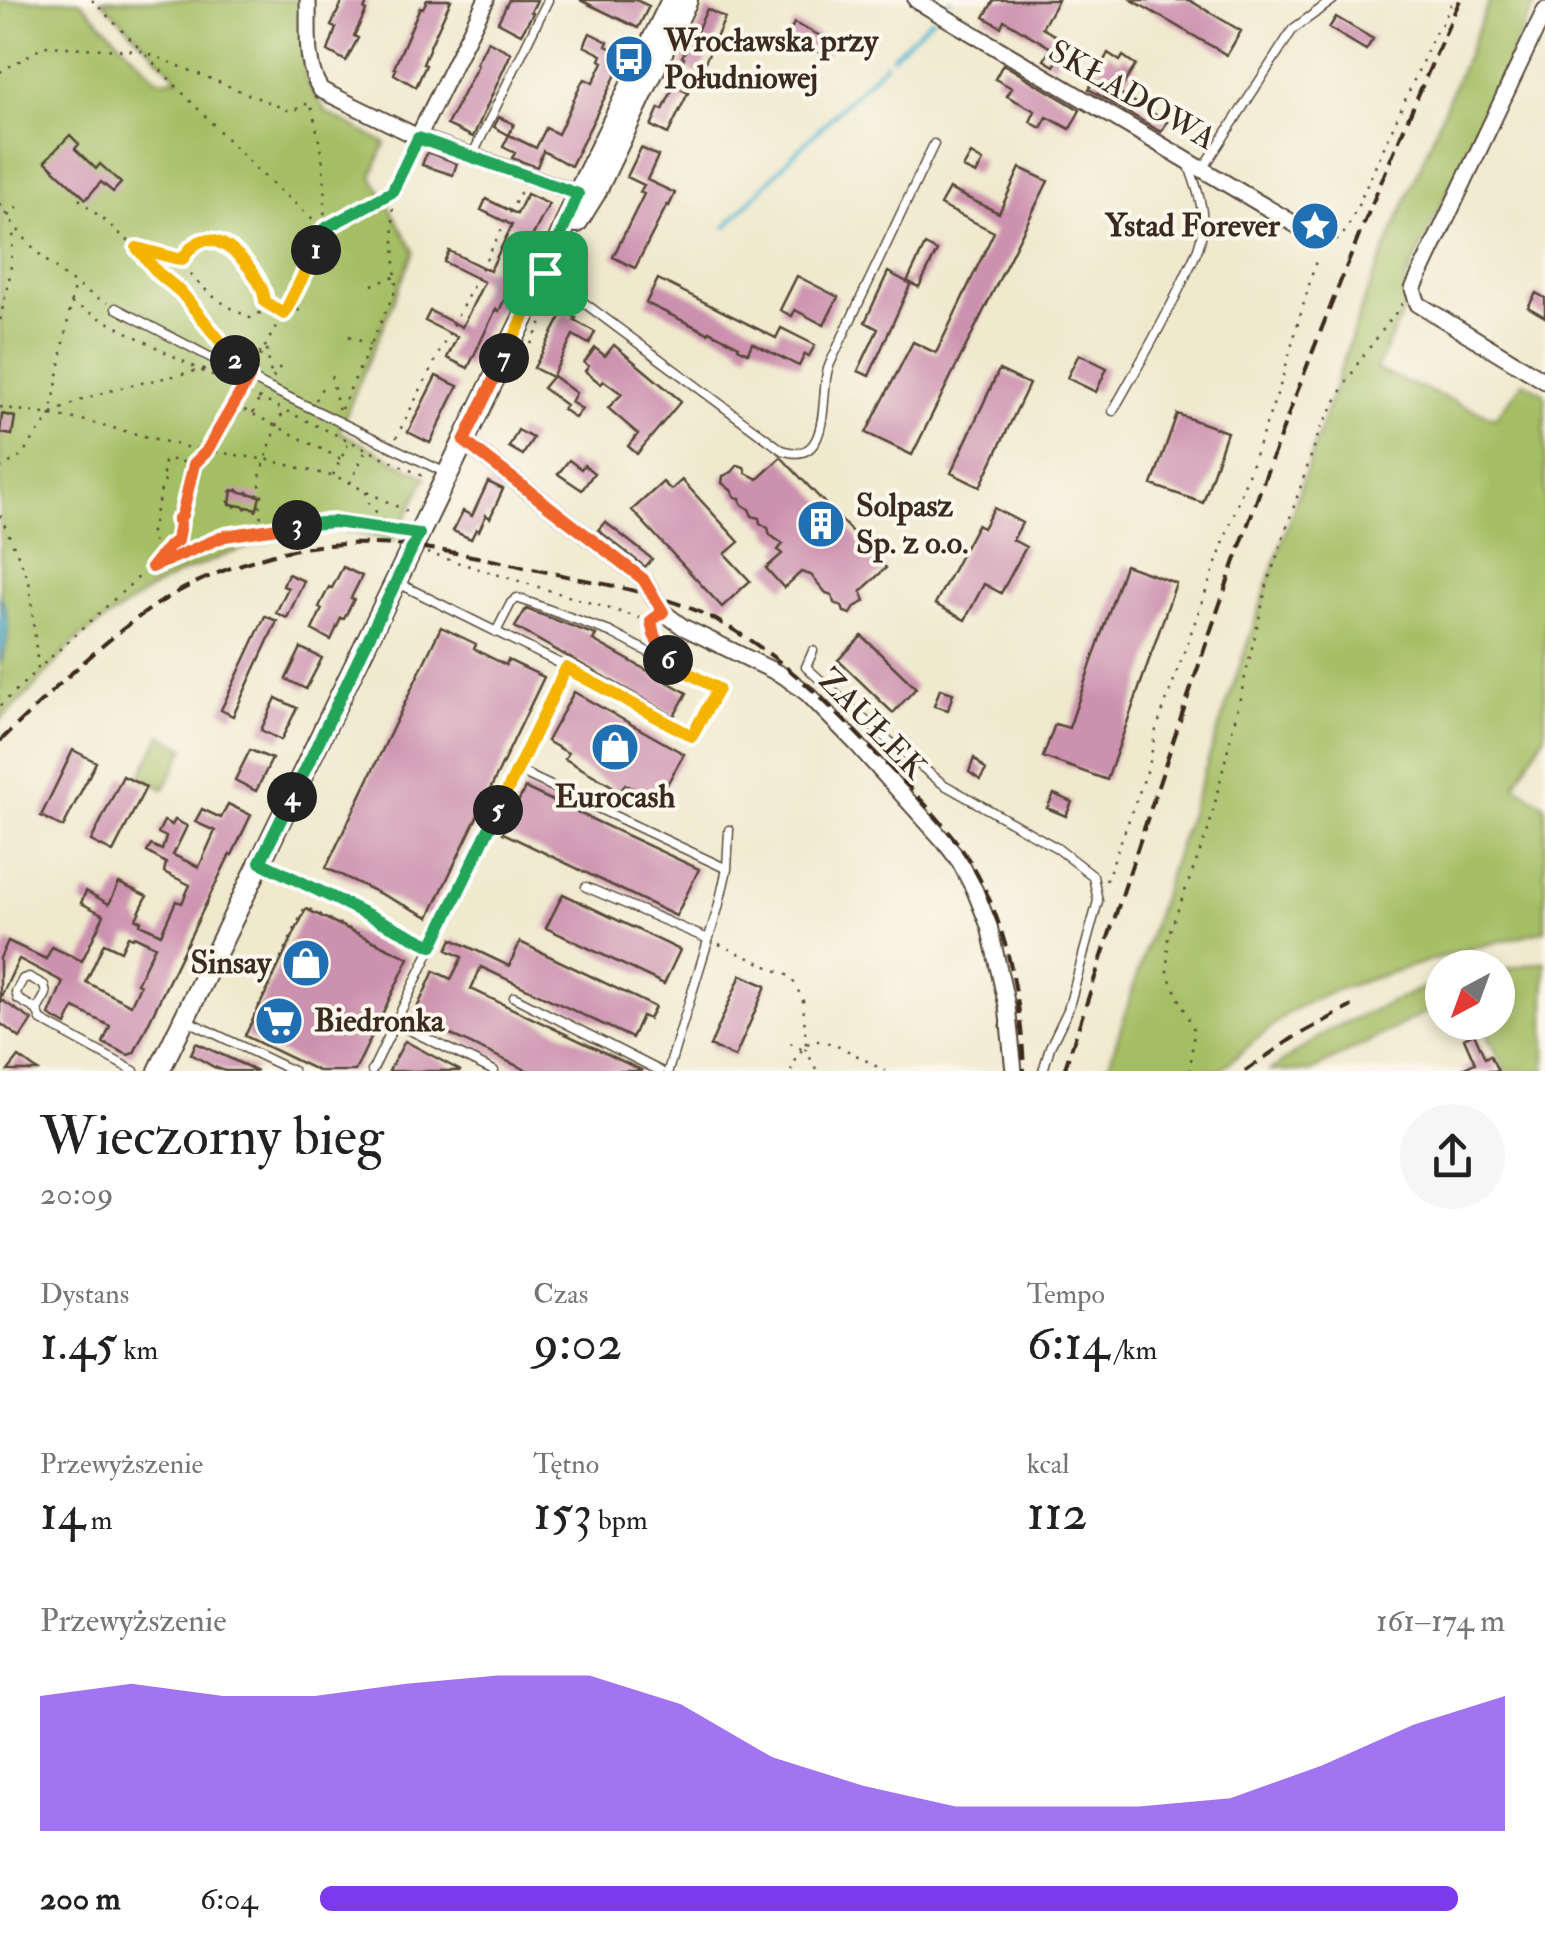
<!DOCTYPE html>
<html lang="pl">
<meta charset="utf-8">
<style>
:root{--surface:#fff;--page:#f6f6f6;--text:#222;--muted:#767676;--accent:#7c3aed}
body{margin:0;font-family:"IM FELL Double Pica",serif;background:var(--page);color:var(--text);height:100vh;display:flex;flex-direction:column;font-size:38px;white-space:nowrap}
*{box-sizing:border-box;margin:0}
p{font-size:32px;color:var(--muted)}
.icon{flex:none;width:55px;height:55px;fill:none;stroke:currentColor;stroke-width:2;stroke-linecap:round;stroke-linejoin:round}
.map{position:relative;height:1071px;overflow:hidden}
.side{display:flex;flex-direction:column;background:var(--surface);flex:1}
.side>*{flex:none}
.needle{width:65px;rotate:221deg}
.buttons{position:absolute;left:1425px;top:950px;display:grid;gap:20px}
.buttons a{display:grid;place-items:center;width:90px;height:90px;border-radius:50%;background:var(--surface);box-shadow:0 5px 15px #0003;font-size:50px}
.pin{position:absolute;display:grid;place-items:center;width:85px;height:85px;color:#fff;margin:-42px;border-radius:20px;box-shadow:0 5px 15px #0006}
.km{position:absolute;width:50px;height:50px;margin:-25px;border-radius:50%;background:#222;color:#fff;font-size:28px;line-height:50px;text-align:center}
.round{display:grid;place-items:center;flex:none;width:105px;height:105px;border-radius:52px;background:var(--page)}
.head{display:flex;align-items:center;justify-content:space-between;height:170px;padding:0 40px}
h1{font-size:55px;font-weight:600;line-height:75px}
.figures{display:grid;grid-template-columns:repeat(3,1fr);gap:15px;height:170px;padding:10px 40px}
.figures div{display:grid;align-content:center}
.figures b{font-size:50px;font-weight:600}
.figures small{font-size:28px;font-weight:400}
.figures p{font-size:28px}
.chart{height:280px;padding:20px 40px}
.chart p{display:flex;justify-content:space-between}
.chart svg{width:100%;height:180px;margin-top:10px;fill:var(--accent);opacity:.7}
ul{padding:0 40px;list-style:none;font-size:32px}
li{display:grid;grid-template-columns:160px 120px 1fr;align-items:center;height:75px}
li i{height:25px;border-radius:12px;background:var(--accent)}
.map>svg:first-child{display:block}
.green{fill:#a4be64;stroke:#707441;stroke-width:2.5}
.water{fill:#51b5d0;stroke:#467077;stroke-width:2.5}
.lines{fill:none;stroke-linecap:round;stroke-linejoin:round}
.stream{stroke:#51b5d0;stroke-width:4}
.building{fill:#cc91ae;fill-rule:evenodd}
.service-casing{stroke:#564738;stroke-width:11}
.minor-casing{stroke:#564738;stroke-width:19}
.tertiary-casing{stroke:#564738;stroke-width:24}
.path{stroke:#564738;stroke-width:2.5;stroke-dasharray:2.5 8;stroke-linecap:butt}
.service{stroke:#fff;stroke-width:8}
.minor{stroke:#fff;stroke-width:15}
.tertiary{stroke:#fff;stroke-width:20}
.rail{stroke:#3b2a1e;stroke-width:4;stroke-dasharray:15 8;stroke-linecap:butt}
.split-1-casing{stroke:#fff;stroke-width:20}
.split-2-casing{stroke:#fff;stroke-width:20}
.split-3-casing{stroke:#fff;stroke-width:20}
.split-4-casing{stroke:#fff;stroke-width:20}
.split-5-casing{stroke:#fff;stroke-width:20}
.split-6-casing{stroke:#fff;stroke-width:20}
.split-7-casing{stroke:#fff;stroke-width:20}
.split-8-casing{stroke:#fff;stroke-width:20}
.split-1{stroke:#22a559;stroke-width:12}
.split-2{stroke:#f5b400;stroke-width:12}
.split-3{stroke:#f0652b;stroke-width:12}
.split-4{stroke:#22a559;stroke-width:12}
.split-5{stroke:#22a559;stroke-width:12}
.split-6{stroke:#f5b400;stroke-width:12}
.split-7{stroke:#f0652b;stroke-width:12}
.split-8{stroke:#f5b400;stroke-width:12}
.labels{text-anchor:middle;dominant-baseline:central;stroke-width:8;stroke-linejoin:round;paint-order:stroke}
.poi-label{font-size:32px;font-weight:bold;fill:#3b2a1e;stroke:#fbf7ec;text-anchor:start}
.street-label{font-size:32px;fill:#3b2a1e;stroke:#fbf7ec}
</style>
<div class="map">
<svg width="1545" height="1071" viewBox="0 0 1545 1071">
<rect width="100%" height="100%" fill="#fbf7ec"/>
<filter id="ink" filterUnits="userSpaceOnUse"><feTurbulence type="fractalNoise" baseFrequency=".01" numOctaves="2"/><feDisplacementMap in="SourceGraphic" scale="20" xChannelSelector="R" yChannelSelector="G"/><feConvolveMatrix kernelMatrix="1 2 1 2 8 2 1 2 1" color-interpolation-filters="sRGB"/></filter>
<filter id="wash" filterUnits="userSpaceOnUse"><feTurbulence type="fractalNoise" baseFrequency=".0048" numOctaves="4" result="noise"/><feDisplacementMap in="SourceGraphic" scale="40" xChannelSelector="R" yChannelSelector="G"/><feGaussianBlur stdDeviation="2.25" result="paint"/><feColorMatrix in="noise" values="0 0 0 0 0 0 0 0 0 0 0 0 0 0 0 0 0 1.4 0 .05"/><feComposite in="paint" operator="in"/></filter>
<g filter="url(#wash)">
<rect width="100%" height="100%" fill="#f0e9ce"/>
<path class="green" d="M0,0h79l79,80 20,-2 -77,-78h201l4,81 21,32 58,30 -13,33 42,75 -75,180 87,46 -32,64 -62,-14 -31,4 -73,23 -47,19 -33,18 -73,50 -42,48 -33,31z
M1490,0h47l-132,282 4,17 -33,71 119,48 28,-36 22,12v340l-30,51 30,20v125l-88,22 -128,40 -40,20 -70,59h-112l59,-187 197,-581z
M161,735l24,13 -21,41 -24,-12z
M1545,961v110h-39l-26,-48 18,-1v-51z
M1442,984v20l-131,67h-42l62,-42 94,-42z"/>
<path class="water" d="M0,594c11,25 10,46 0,70z"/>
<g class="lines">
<path class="stream" d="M950,0h1
M891,57l42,-39
M726,227l63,-68 96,-95"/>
</g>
<g id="blocks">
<path class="building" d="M343,0h25l-4,10 2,1 -12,25 4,2 -12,23 -18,-10 8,-23 -5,-2z
M427,0h24l-20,44 -8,20 3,1 -10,22 -22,-13 2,-5 -2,-1 26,-61 3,1z
M509,0h28l-6,12 2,1 -12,21 -23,-12z
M580,0h56l13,6 -11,22z
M994,0h64l-16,28 26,15 -14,23 -10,-6 7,-12 -47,-28 -3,7 -17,-10z
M1132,0h57l52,31 -14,24z
M707,9l18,9 -26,57 -19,-10 4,-7 -2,-1 5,-10 2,1z
M1336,17l37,22 -7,11 -37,-22z
M794,23l39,19 -7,14 -38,-20z
M590,33l18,9 -2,4 19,10 -54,110 -28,-15 -6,16 -25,-9 3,-5 -12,-6 6,-12 27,13 10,-20 12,6 24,-52 3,-3 8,4 10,-21 -3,-2 2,-5 -18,-9z
M488,41l23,12 -38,84 -26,-12 31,-60 -2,-1z
M1108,53l12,8 3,-5 13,9 -18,27 49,30 -6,10 -72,-43z
M1003,64l77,46 -10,19 -23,-12 -6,11 -11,-6 5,-11 -28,-15 5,-8 -17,-9z
M674,86l14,7 -20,41 -17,-8 8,-18 4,2z
M499,117l15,7 -5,11 -15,-8z
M70,135l9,9 -4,5 21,20 4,-5 21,19 -8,9 -12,-10 -15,17 -41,-38z
M641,148l17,8 -11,24 28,13 -6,13 -2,-1 -32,63 -22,-11 31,-63 -4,-2 4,-7 -17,-8z
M427,152l30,11 -4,12 -31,-10z
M971,154l12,7 -7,13 -13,-6z
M1020,168l28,13 -136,274 -46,-22 47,-91 23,11 58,-121 -54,-27 9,-16 50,24z
M527,194l22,10 -30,58 3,1 -23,48 -3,-2 -28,59 -21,-10 10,-21 -32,-16 5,-10 32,16 22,-45 -40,-20 5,-11 41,20 22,-46 -31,-15 5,-11 31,15z
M925,245l12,6 -18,36 -11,-5 3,1 -42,93 -11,-5 20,-42 -13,-7 23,-50 19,10z
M797,276l41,21 -14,28 -29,-15 -3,6 -12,-6z
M658,279l118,59 5,-10 34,17 -6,11 -4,-2 -6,12 -47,-23 -4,10 -10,-5 1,-2 -30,-15 -1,2 -62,-30z
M1536,293l9,5v19l-17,-10z
M564,311l12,7 -2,2 21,12 -6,12 -16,-9 -21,42 -18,-9z
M614,345l67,56 -44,53 -9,-8 10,-12 -30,-26 14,-14 -18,-13 -3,3 -16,-13 4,-5 -5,-3 11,-15 10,8z
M1079,354l28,14 -11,24 -29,-14z
M999,370l30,14 -49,103 -29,-14z
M436,376l22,10 -28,57 -22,-11z
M553,376l23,17 -5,9 11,7 -7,9 -12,-9 3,-4 -23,-17z
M2,414l13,3 -3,18 -12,-2z
M1177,414l50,18 -24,71 -51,-18z
M518,430l15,8 -10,17 -14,-8z
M781,457l105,111 -25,23 4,10 -10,6 -4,7 -7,-2 -2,-6 -8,-3 -2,-8 -6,-2 -15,-18 -10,-3 -17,16 -18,-20 16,-14 -4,-4 5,-6 -13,-9 -2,-7 -8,-5 -1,-5 -7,-2 -3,-7 -8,-5 -1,-6 -5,-1 -4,-7 -9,-7 1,-7 9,-4 6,-7 6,2 2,6 12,6z
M569,460l12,9 3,-4 10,8 -12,17 -24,-16z
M682,480l57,62 -14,12 25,27 -28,26 -90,-97 31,-28 8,8z
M488,482l15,7 -13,29 -4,-3 -7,16 -3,-2 -5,10 -18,-8 10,-20 9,5z
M232,490l28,6 -3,13 -27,-5z
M994,508l28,15 -9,17 13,7 -25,46 -17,-9 -19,36 -30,-16 42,-79 6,3z
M605,522l47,37 -7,8 -47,-37z
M1125,565l51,18 -69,197 -64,-23 12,-33 14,4z
M343,567l19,9 -11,22 3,1 -10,20 -3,-1 -10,22 -19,-10 10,-21 -3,-2 10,-20 3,1z
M288,574l16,7 -17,37 -11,-5 12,-25 -5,-2z
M526,609l67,25 3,1 -3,5 94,53 -13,23 -159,-89z
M265,616l12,5 -44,95 -12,-6z
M441,627l35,17 -2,5 32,16 2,-5 36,17 -115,240 -103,-49z
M862,636l54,52 -23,25 -55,-53z
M301,648l21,10 -16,31 -20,-10z
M940,689l13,4 -5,17 -14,-4z
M574,692l110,62 -27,48 -32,-18 -4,7 -56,-32 3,-6 -21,-12z
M276,698l21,10 -16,32 -20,-10z
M73,750l23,12 -33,65 -22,-11z
M250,750l22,9 -16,32 -21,-11z
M974,758l12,12 -6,10 -11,-8z
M123,776l23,11 -33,65 -22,-11z
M525,788l174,81 -23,47 -173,-83z
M1054,794l18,8 -6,14 -19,-8z
M228,804l23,11 -19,40 -2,-1 -96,199 -6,2 -25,-12 7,-17 -36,-18 -8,17 -17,-10 14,-33 -44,-23 -19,40v-41l8,-17 38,18 6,-12 30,14 22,-46 -23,-12 5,-12 23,13 10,-21 28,13 -11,23 5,2 -1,3 21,10 15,-33 6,2 8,-18 -26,-13 2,-9 -19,-11 4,-7 11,5 4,-13 -8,-4 6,-12 8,4 3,-5 12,6 -14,29 26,12 16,-36 -20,-9 7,-13 19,9zM128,936l5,2 1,-2 21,10 -18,37 3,2 -9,20 -45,-23 18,-39 17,8z
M563,894l117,56 -16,34 -118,-56z
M306,909l103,49 -54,113h-37l-73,-35z
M452,939l57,27 11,-24 135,65 -6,12 -7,-3 -10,22 -151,-71 -10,22 172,82h-115l-115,-54 21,-46 17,8 11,-22 -15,-7z
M741,975l25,11 -31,71 -25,-11z
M0,999l32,21 -12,18 -20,-15z
M1474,1033l11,25 5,-3 8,16h-40l17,-8 -11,-25z
M405,1041l56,30h-72z
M196,1043l33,15 28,13h-32l-11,-4 -23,-13z
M19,1057l19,14h-30z"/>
</g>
</g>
<g filter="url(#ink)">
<use href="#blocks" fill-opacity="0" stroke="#564738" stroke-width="2.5"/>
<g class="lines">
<g class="service-casing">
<path id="service" d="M472,156l76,-156
M1203,169l90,-140 40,-29
M548,276l234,174c48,17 39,-50 45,-77 1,-6 4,-11 6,-16l101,-213
M116,308l151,79 181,87
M1113,411c24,-43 49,-85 70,-130 7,-16 18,-33 19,-51 3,-22 -7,-47 -14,-67
M396,582l171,85 125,69 27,-47c-38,-20 -58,-23 -68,-68l12,-9
M496,632l15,-29 6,-5 93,34 59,31
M813,651l-7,16 72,65 65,52 114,64 36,28 5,25 -30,109 -18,37 -7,24
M517,770l210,99
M261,862l171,84
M586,887l122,52
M514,997l146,74
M37,1010l9,-16 -2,-9 -15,-8 -6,2 -7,13 2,7 19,11 4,10 93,51
M184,1019l109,52
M395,1023l99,48
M372,1071l195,-404
M668,1071l50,-163 9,-39 2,-39"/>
</g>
<g class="minor-casing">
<path id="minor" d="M308,0c1,30 -4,65 13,90l97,47 169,60
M916,0l404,239
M1545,10l-132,279 5,15 127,77
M418,137l68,-137
M464,441l179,138 20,33 20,15 101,49 24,18 48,49 88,98 16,21 15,29 14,35 18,80 7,65"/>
</g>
<g class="tertiary-casing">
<path id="tertiary" d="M577,222l18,-29 92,-193
M159,1071l386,-798 33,-79 94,-194"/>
</g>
<path class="path" d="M92,0l49,50
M146,55l113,117 64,56
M0,72l45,-26 97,5 148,60 15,-5 3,-5
M79,199l67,57 12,17 23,19 50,63
M0,204c27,44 62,75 107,99
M8,216l13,-12
M324,229l67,-36
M1336,241l5,-3 10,-17 84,-188 8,-11 10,-22
M320,242l6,22
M137,247l45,13c18,31 37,42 68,58 43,-13 -17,-79 -43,-78 -11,0 -20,12 -25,20
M564,276l16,-38
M372,285l22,-8
M71,303l129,67 229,109
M266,303l18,11
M288,305l16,8
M0,320l10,-45 4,-47
M349,336l21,9
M531,344l23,-47
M267,349l4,26
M239,359l25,-8
M255,366l62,-118c16,-44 5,-102 -7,-146
M331,376l8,35
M273,378l7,-11
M316,400l7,-14
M235,405l106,54
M0,407l82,13 108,28 79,12 70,18 69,34
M341,409l55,-120 -4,-97 21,-43
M253,413l7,-16
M52,414c48,-27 103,-32 155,-46
M396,438l125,-247
M194,464l-27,-5 -3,3 -1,12 4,4 -5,7 -12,51 5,8 12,3 10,-6 3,-18 -2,-3 4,-5 12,-51 12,-12 38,-66
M0,468l20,-11 31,-42 23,-129
M333,475l16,-33
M350,483l16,-33
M366,492l3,11 28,36
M257,511l-29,-6 3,-17 30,7
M0,515l29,65 9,89 106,-97 81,-36 50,-9 60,-6 64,9
M265,527l-6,-15 3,-17 -3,-15 17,-54 8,-15
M427,553l213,65
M154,565l14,-17
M0,706l37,-36
M1106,881l43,-115 7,-36 125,-347 34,-119 5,-8
M719,944l72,33 12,23 3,45
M245,1035l60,-128 108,53
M790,1043l12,6
M805,1048l12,23
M791,1071c4,-9 9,-22 18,-28 15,-10 60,20 76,28
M1190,1071l4,-41 -27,-57 1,-37 41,-108 58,-243 54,-158 37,-64 45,-60"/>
<use href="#service" class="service"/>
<use href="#minor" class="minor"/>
<use href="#tertiary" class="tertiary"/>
<path class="rail" d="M0,741c49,-46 97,-96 153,-134 35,-24 77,-40 117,-52 85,-23 170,-7 254,12 56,13 132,24 182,48 62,30 112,78 159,127 29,31 61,60 87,94 51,64 69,155 72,235
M1064,1071c67,-201 131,-403 204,-602 59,-159 123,-315 192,-469
M1245,1071l48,-33 59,-32"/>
</g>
</g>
<g class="lines" filter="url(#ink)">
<g class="split-1-casing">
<path id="split-1" d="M316,250l8,-21 68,-37 26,-54 160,56 -33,79"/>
</g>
<g class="split-2-casing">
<path id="split-2" d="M235,360l-54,-68 -23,-19 -21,-25 45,12c5,-8 14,-20 25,-20 24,-1 57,39 58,62l19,12 32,-64"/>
</g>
<g class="split-3-casing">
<path id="split-3" d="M235,360l-11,4 25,14 -43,74 -12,12 -12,51 -4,5 2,3 -3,18 -8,5 -17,21 73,-31 72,-11"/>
</g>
<g class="split-4-casing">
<path id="split-4" d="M292,797l127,-263 -84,-12 -38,3"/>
</g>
<g class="split-5-casing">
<path id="split-5" d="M292,797l-32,65 172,84 66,-136"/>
</g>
<g class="split-6-casing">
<path id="split-6" d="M498,810l68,-142 126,68 26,-47 -48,-26 -2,-3"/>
</g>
<g class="split-7-casing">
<path id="split-7" d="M504,358l-40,83 179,138 20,33 -12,9 3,14 14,25"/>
</g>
<g class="split-8-casing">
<path id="split-8" d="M504,358l41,-85"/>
</g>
<use href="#split-1" class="split-1"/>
<use href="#split-2" class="split-2"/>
<use href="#split-3" class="split-3"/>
<use href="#split-4" class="split-4"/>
<use href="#split-5" class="split-5"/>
<use href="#split-6" class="split-6"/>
<use href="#split-7" class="split-7"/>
<use href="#split-8" class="split-8"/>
</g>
<defs>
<g id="bus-disc" transform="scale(2.5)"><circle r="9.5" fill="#1f6fb2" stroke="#fbf7ec"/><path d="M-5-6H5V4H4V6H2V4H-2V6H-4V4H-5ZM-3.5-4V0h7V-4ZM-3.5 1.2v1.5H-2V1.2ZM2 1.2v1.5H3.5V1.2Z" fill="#fff"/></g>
<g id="sight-disc" transform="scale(2.5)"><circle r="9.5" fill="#1f6fb2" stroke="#fbf7ec"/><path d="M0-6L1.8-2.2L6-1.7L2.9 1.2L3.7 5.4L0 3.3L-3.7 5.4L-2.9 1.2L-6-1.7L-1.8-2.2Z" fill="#fff"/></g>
<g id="building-disc" transform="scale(2.5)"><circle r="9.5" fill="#1f6fb2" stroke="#fbf7ec"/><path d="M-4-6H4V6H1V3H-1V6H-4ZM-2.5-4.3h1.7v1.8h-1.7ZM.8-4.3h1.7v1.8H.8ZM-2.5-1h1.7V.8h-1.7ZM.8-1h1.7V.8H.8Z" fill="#fff"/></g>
<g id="shop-disc" transform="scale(2.5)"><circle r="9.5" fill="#1f6fb2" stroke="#fbf7ec"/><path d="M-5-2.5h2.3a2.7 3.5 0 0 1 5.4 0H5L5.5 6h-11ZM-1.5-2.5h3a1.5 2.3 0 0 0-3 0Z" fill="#fff"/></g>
<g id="supermarket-disc" transform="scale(2.5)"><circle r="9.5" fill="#1f6fb2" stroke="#fbf7ec"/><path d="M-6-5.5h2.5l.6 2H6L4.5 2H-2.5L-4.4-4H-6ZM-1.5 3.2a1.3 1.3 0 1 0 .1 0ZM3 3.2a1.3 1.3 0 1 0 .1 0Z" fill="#fff"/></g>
</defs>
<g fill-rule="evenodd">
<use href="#bus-disc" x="629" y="59"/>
<use href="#sight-disc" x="1315" y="226"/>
<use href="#building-disc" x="821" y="524"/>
<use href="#shop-disc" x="615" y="747"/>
<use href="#shop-disc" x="306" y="963"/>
<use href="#supermarket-disc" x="279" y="1021"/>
</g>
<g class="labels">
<g class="poi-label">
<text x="664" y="41">Wrocławska przy<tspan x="664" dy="37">Południowej</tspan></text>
<text x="1280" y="226" text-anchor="end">Ystad Forever</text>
<text x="856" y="506">Solpasz<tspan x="856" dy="37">Sp. z o.o.</tspan></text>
<text x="615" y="797" text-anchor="middle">Eurocash</text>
<text x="271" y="963" text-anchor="end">Sinsay</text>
<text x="314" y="1021">Biedronka</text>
</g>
<g class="street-label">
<text transform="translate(1132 95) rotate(30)">SKŁADOWA</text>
<text transform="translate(872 724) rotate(46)">ZAUŁEK</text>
</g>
</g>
</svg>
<div class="buttons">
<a><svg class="needle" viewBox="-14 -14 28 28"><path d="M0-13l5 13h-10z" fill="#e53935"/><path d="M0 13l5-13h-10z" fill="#767676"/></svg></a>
</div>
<div class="pin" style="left:545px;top:273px;background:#1e9e55"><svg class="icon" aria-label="arrive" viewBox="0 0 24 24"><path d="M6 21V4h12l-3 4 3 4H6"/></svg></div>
<b class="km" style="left:316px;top:250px">1</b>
<b class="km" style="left:235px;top:360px">2</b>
<b class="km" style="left:297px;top:525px">3</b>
<b class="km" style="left:292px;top:797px">4</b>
<b class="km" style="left:498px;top:810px">5</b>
<b class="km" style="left:668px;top:660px">6</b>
<b class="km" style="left:504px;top:358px">7</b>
</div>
<section class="side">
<div class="head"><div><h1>Wieczorny bieg</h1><p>20:09</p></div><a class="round"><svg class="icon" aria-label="share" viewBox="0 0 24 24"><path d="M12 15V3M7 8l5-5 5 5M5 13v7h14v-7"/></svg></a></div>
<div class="figures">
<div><p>Dystans</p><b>1.45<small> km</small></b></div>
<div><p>Czas</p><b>9:02</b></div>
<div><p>Tempo</p><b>6:14<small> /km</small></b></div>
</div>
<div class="figures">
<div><p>Przewyższenie</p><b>14<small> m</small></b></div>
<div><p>Tętno</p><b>153<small> bpm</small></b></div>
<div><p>kcal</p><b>112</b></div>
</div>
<div class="chart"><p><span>Przewyższenie</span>161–174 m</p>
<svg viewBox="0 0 160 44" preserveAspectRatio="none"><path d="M0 44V11L10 8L20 11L30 11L40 8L50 6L60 6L70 13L80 26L90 33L100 38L110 38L120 38L130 36L140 28L150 18L160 11V44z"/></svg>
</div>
<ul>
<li><b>200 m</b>6:04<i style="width:96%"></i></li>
</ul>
</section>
